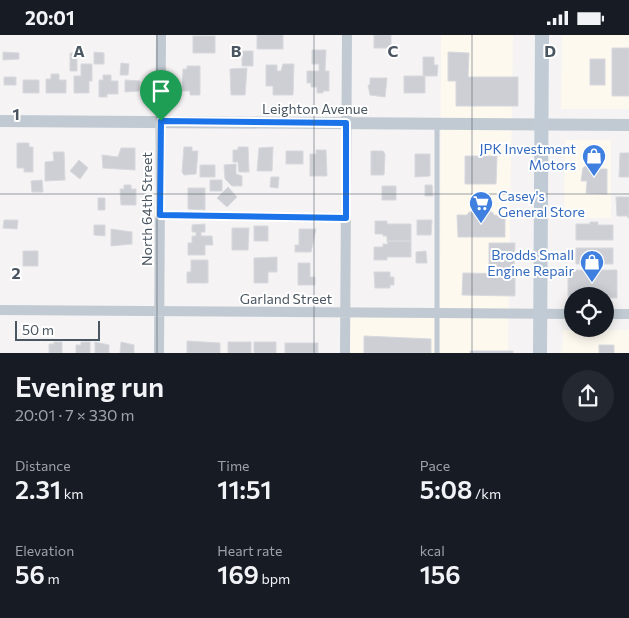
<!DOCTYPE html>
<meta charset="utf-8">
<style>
:root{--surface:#171b24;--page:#242831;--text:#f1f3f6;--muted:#9ea1a6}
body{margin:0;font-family:Commissioner,sans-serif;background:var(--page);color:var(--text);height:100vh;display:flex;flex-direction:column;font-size:19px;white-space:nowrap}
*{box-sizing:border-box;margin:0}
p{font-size:16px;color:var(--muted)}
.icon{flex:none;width:28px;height:28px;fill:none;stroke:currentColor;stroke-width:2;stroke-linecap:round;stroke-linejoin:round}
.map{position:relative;height:318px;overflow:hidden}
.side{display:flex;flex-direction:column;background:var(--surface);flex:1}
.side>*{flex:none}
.buttons{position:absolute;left:564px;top:252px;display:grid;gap:10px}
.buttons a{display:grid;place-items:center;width:50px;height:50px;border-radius:50%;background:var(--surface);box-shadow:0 2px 12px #0003;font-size:25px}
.scale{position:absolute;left:15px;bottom:12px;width:85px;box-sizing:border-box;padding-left:5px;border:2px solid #4a5661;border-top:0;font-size:14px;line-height:18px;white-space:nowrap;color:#4a5661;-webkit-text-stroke:4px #fff;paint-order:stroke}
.pin{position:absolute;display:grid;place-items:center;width:42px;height:42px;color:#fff;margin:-51px -21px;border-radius:50% 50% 50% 0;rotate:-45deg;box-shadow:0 0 5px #0007}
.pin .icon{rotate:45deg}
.round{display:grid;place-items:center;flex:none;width:52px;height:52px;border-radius:26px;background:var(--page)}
.head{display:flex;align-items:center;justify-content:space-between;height:85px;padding:0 15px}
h1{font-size:28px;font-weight:600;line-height:38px}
.figures{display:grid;grid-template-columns:repeat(3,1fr);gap:8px;height:85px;padding:5px 15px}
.figures div{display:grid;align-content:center}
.figures b{font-size:25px;font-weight:600}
.figures small{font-size:14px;font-weight:400}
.figures p{font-size:14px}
.status{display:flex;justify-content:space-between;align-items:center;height:35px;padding:0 25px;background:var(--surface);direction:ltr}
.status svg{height:14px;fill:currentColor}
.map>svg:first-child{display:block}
.commercial{fill:#fdf9ef}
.building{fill:#cdcfd5;stroke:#d7d9de}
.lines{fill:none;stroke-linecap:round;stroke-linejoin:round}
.service{stroke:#c1cad2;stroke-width:5}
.minor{stroke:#c1cad2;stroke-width:10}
.tertiary{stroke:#c1cad2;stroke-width:12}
.secondary{stroke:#c1cbd6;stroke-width:14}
.route-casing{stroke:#fff;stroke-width:10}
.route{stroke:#1a73e8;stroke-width:6}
.grid{fill:none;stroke:#4a5661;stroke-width:1;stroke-opacity:0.55}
.labels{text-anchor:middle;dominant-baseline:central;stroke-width:4;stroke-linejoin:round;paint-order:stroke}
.street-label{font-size:14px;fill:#4a5661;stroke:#fff}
.shop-label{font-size:14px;fill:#366cbe;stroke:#fff;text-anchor:end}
.grid-label{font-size:16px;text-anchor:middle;font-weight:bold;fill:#4a5661;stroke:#fff;stroke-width:4;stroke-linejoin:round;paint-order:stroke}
</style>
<div class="status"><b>20:01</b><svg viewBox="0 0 49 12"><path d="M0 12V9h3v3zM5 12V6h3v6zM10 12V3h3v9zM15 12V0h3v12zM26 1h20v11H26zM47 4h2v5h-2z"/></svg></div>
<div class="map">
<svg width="629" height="318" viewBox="0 0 629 318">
<rect width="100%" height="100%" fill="#f5f3f3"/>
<path class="commercial" d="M441,0h72l-5,318h-159v-36l91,1z
M562,0h67v74h-68z
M565,105h46v78h-47z
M563,295h66v23h-67z"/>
<path class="building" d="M257,0h26v14h-26z
M374,0h17v13h-17z
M193,1h22v17h-22z
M612,13h17v48h-17z
M312,15h14l-1,21h4v20h-6v2h-6v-6h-6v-4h-4v-12h12v-7h-7z
M242,16h11v15h-11z
M3,17l16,1v6l-16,1z
M94,17l10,1v11h-10z
M448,17l21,1 -1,24h50v29h-62v-25h-8z
M70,18h7v18h-7z
M423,22h11v8h4l-1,11h-14z
M590,24h15v26h-15z
M121,28l8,1 -1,11h-8z
M81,29h11v17h-3v12h-15v-17h7z
M283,29h11l-1,31h-20v-9h-7v-21h11v6h4z
M187,31h13v29h-10v-4h-8l1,-22h4z
M247,33l-2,27h-14l-1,-26z
M51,39h8v6h7v13h-20v-14h5z
M103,40h8v6h7v13h-11v3h-8v-17h4z
M404,41h21v17h-21z
M4,42h12v8h-12z
M370,43h17l-2,19 -15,-2 -2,-10h2z
M23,45h16v13h-16z
M125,45l15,1 -1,10 -14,1z
M17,108h12v4h4v25h-9v-4h-7z
M184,112h8v4h6l-2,23 -12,1 -2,-3z
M238,112h10l1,25h-10l-1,-10h-5v-12h5z
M273,112l-1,24h-15l2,-23z
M121,113h14v22l-32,-2 -1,-13 16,2z
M316,115h10l1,26h-17v-22h6z
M286,116h17v13h-17z
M371,116h12l2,3 -1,21h-13z
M53,117h11l1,28 -20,1v-19l9,-1z
M620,118h9v24h-10z
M415,119h15v22l-15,1z
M465,121h32l-1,28h-31z
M596,123l4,11h7v25l-21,-1 1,-12h-6l2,-13 7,-5 -1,-3z
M79,125l9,8 -8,11 -10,-8z
M236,129v10l6,2v10h-10l-7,-7 -1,-14z
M200,130h15v12h-15z
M271,142h8l-1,11 -8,-1z
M42,145l1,12h-11l-1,-11z
M210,145h12v11h-12z
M124,150h7v4h5v16h-15l-1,-16h4z
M425,150h7l1,11h-8z
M382,151h14v14h-14z
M228,152l9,10 -10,10 -10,-9z
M188,153h17v22l-17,-1z
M616,162h13v22l-2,-3h-10z
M98,163h7v12h-7z
M469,177h23l2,3 11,1v21h-47l-1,-22h10z
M4,185h14l-1,9 -14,-1z
M417,185h15l-1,15h-14z
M375,186h12v3h24v17h-24v-5h-4v-2h-8z
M590,187h8v3h15v15h-37v-16h14z
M205,189v8h-4v4h11l1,9h-8v10h-17v-12h4v-7h4v-4h-4v-7z
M94,190h11v11l-11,-1z
M254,191h14v15h-14z
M232,193h17l-1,22h-16z
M111,194l21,3v12l-21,2z
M299,194h17l-5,23h-16v-7h4z
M387,206h24v16h-24v3h-13v-13h9v-3h5z
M489,208h26l-1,26h-25z
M576,213h37v16h-15v3h-8v-3h-14z
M23,216h15v15h-15z
M426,216l1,12h-11v-11z
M277,222v15h-9v11h-14v-25z
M191,225h17v23h-21v-11h4z
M298,228h12v14h5v8h-17z
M568,235h49v28l-49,-1z
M374,237h16v5h4v8h-4v3h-15z
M463,238l52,1v22l-53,-1z
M364,301l67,3v14h-67z
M187,306l33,2v10h-33z
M54,307h8v11h-13v-9h5z
M81,307h9v11h-14v-8h5z
M95,307l14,3v8h-14z
M121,307l13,3v8h-14z
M228,307h23v11h-23z
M254,307h22v11h-22z
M285,308h33v10h-33z
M599,310h15v8h-15z
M470,316h43v2h-43z"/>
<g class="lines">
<path class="service" d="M160,180l186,3
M437,318v-229"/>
<path class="minor" d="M0,275l572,4
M605,279h24
M159,318l2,-318
M345,318l2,-318"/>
<path class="tertiary" d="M0,86l629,4"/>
<path class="secondary" d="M540,318l2,-318"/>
</g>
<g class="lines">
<g class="route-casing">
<path id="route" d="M161,86l185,2v95l-186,-3z"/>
</g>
<use href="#route" class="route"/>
</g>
<path class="grid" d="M157,0v318M314,0v318M472,0v318M0,159h629"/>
<defs>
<g id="shop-pin" transform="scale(1.25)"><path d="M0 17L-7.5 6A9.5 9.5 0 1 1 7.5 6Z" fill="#3f7fe0" stroke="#fff"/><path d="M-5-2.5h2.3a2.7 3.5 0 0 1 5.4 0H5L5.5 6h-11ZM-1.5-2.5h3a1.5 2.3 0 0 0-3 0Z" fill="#fff"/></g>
<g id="supermarket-pin" transform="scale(1.25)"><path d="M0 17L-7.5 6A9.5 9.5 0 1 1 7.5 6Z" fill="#3f7fe0" stroke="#fff"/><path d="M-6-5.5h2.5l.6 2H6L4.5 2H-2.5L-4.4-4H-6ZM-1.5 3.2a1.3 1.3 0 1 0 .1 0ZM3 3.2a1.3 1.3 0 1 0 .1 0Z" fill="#fff"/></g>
</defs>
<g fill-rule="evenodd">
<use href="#shop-pin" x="594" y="121"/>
<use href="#supermarket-pin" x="481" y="168"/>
<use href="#shop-pin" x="592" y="227"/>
</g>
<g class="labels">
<g class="street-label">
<text x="315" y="73">Leighton Avenue</text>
<text transform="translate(146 174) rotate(-90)">North 64th Street</text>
<text x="286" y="263">Garland Street</text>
</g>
<g class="shop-label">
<text x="576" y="113">JPK Investment<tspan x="576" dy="16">Motors</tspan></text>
<text x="498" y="160" text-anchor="start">Casey's<tspan x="498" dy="16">General Store</tspan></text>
<text x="574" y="219">Brodds Small<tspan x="574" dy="16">Engine Repair</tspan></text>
</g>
</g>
<g class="grid-label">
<text x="79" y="22">A</text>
<text x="236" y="22">B</text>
<text x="393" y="22">C</text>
<text x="550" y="22">D</text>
<text x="16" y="85">1</text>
<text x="16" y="244">2</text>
</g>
</svg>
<div class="buttons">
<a><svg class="icon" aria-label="locate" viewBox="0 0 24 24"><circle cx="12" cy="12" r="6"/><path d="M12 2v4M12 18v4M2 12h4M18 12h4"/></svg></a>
</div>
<div class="scale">50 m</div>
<div class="pin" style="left:161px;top:86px;background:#1e9e55"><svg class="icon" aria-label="arrive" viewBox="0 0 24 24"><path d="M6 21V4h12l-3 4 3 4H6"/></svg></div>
</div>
<section class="side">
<div class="head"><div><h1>Evening run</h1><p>20:01 · 7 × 330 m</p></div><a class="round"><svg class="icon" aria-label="share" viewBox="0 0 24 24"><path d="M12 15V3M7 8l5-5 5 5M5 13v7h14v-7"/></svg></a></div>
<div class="figures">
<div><p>Distance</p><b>2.31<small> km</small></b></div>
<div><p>Time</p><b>11:51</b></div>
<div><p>Pace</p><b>5:08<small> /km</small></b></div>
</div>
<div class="figures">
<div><p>Elevation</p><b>56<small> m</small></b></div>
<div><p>Heart rate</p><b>169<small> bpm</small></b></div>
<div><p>kcal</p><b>156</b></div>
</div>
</section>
